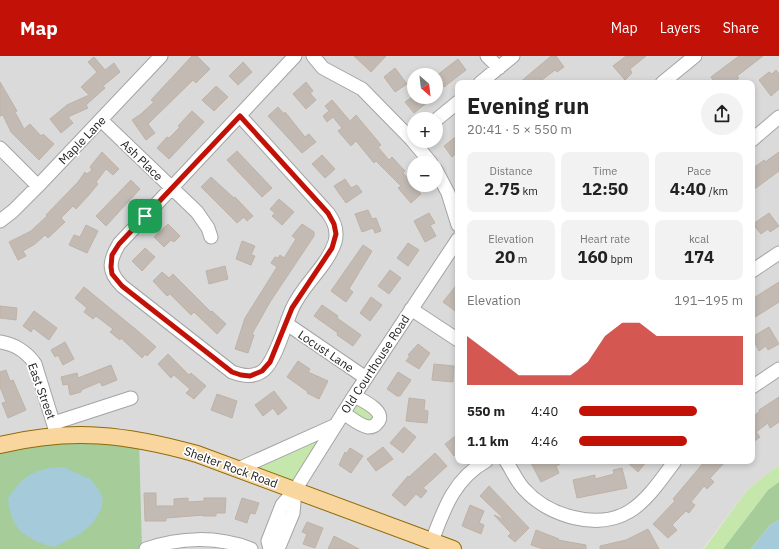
<!DOCTYPE html>
<meta charset="utf-8">
<style>
:root{--surface:#fff;--page:#f2f2f2;--text:#222;--muted:#767676;--accent:#c21208}
body{margin:0;font-family:"IBM Plex Sans",sans-serif;background:var(--page);color:var(--text);height:100vh;display:flex;flex-direction:column;font-size:15px;white-space:nowrap}
*{box-sizing:border-box;margin:0}
p{font-size:13px;color:var(--muted)}
.icon{flex:none;width:22px;height:22px;fill:none;stroke:currentColor;stroke-width:2;stroke-linecap:round;stroke-linejoin:round}
.map{position:relative;flex:1;overflow:hidden}
.panel{position:absolute;left:455px;top:24px;width:300px;height:384px;display:flex;flex-direction:column;background:var(--surface);border-radius:8px;box-shadow:0 2px 6px #0003}
.panel>*{flex:none}
.needle{width:26px;rotate:152deg}
.fabs{position:absolute;left:407px;top:12px;display:grid;gap:8px}
.fabs a{display:grid;place-items:center;width:36px;height:36px;border-radius:50%;background:var(--surface);box-shadow:0 2px 6px #0003;font-size:20px}
.pin{position:absolute;display:grid;place-items:center;width:34px;height:34px;color:#fff;margin:-17px;border-radius:8px;box-shadow:0 2px 6px #0006}
.round{display:grid;place-items:center;flex:none;width:42px;height:42px;border-radius:21px;background:var(--page)}
.summary{display:flex;align-items:center;justify-content:space-between;height:68px;padding:0 12px}
h1{font-size:22px;font-weight:700;line-height:30px}
.figures{display:grid;grid-template-columns:repeat(3,1fr);gap:6px;height:68px;padding:4px 12px}
.figures div{display:grid;align-content:center;border-radius:8px;background:var(--page);text-align:center}
.figures b{font-size:17px;font-weight:700}
.figures small{font-size:11px;font-weight:400}
.figures p{font-size:11px}
.chart{height:112px;padding:8px 12px}
.chart p{display:flex;justify-content:space-between}
.chart svg{width:100%;height:72px;margin-top:4px;fill:var(--accent);opacity:.7}
ul{padding:0 12px;list-style:none;font-size:13px}
li{display:grid;grid-template-columns:64px 48px 1fr;align-items:center;height:30px}
li i{height:10px;border-radius:5px;background:var(--accent)}
header{display:flex;align-items:center;gap:24px;box-sizing:border-box;height:56px;padding:0 20px;background:var(--accent);color:#fff}
header strong{font-size:19px}
nav{display:flex;gap:22px;margin-inline-start:auto;font-size:14px}
.map>svg:first-child{display:block}
.residential{fill:#dbdada;fill-rule:evenodd}
.grass{fill:#c5e7ab}
.forest{fill:#a5cc99}
.water{fill:#a5cbda}
.building{fill:#c2bab3;stroke:#bfb2a6}
.lines{fill:none;stroke-linecap:round;stroke-linejoin:round}
.minor-casing{stroke:#a4a4a4;stroke-width:15}
.major-casing{stroke:#906a06;stroke-width:18}
.minor{stroke:#fff;stroke-width:13}
.major{stroke:#f8d69e;stroke-width:16}
.route-casing{stroke:#fff;stroke-width:8}
.route{stroke:#c21208;stroke-width:5}
.labels{text-anchor:middle;dominant-baseline:central;stroke-width:3.5;stroke-linejoin:round;paint-order:stroke}
.street-label{font-size:12px;fill:#1d1d1d;stroke:#fff}
</style>
<header>
<strong>Map</strong>
<nav><a>Map</a><a>Layers</a><a>Share</a></nav>
</header>
<div class="map">
<svg width="779" height="493" viewBox="0 0 779 493">
<rect width="100%" height="100%" fill="#eeebe3"/>
<path class="residential" d="M0,0h779v409l-31,24 -45,60h-561l-142,-104zM414,19h22v22h-22zM458,27h294v378h-294zM414,63h22v22h-22zM414,107h22v22h-22z"/>
<path class="grass" d="M354,340l22,13 1,15 -34,-11z
M336,369l-41,65 -2,23 -23,36 25,-59 -57,-21z
M779,409v17l-11,8 -45,59h-19l44,-60z"/>
<path class="forest" d="M139,383l3,110h-142v-104z
M779,426v38l-9,5 -19,24h-28l45,-59z"/>
<path class="water" d="M63,411l27,12 9,11 4,9 -2,11 -9,14 -12,10 -26,13c-29,-8 -43,-17 -46,-48 14,-23 27,-31 55,-32z
M779,464v29h-28l19,-24z"/>
<path class="building" d="M192,0h5l13,13 -14,14 -3,-3 -45,44 7,9 -9,7 -14,-20 9,-6 13,-12 -3,-2z
M354,0h32l-15,16z
M551,0h5l8,11 -7,5 -2,-2 -17,13h-19z
M626,0h20l-16,13 2,4 -7,7 -12,-14z
M739,0h24l-26,20 2,2 -7,5h-17l-4,-6z
M94,1l11,13 9,-7 6,9 -17,14 2,2 -19,17 2,3 -20,9 5,6 -12,10 -11,-14 17,-14 22,-10 -8,-8 16,-15 -9,-10z
M458,3l8,11 -22,17 -8,-11z
M243,6l9,10 -14,13 -9,-9z
M395,12l12,16 -12,8 -11,-15z
M776,14l3,4v15l-8,7 -12,-16 10,-8 3,2z
M0,26l17,29 -2,1 9,17 6,-5 11,12 2,-2 11,10 -15,16 -28,-28 -8,-17 -3,1z
M306,26l7,9 -3,2 6,7 -10,9 -13,-15z
M216,30l12,11 -14,14 -12,-11z
M412,41h14l3,4 -15,12 -9,-11z
M332,44l18,21 6,-6 25,30 -3,2 11,13 3,-3 13,14 -2,2 18,21 -10,9 -13,-15 3,-2 -25,-25 -2,2 -18,-22 -5,5 -13,-15 4,-3 -9,-11 -6,5 -4,-6 6,-5 -4,-5z
M278,51l6,7 1,-2 20,25 4,-3 7,8 -14,11 -34,-37z
M192,55l12,11 -35,37 -12,-11 10,-11 2,1 11,-11 -2,-1z
M458,79v17l-6,5 -8,-11z
M237,95l35,37 -10,9 -35,-37z
M102,96l17,17 -6,6 -7,-6 -10,13 2,2 -10,12 -12,13 -3,-3 -12,12 4,4 -17,16 -3,-3 -10,9 -12,7 3,5 -8,4 -9,-18 22,-11 16,-15 -1,-1 32,-33 7,-10 2,2 5,-4 -2,-3z
M779,96v19l-27,20v-22l12,-9 1,2z
M322,99l13,14 -10,9 -13,-14z
M211,121l23,21 1,-1 18,19 -6,5 -3,-4 -7,6 -36,-36z
M345,123l6,9 6,-3 5,7 -16,11 -12,-17z
M131,124l9,9 -34,37 -10,-10z
M279,143l15,13 -12,13 -10,-9 3,-3 -5,-4z
M368,154l4,9 4,-1 5,13 -6,2 -2,-5 -11,4 -7,-18z
M429,157l6,10 -5,2 6,11 -11,6 -11,-21z
M769,157l10,13 -9,6 -2,-3 -7,5 -8,-10z
M168,168l12,12 -6,6 -3,-2 -7,7 -10,-10z
M302,168l12,8v4l-44,66 -18,32 2,1 -6,18 -13,-4 10,-31 32,-51 -6,-4 4,-6 3,1 2,-3 4,3 12,-19 -4,-3z
M86,169l12,6 -11,22 -18,-8 5,-10 6,2z
M242,185l13,5 -4,9 4,1 -4,9 -15,-6z
M408,187l11,7 -11,16 -11,-8z
M363,189l9,6 -23,38 4,3 -7,10 -15,-11z
M145,192l10,9 -13,14 -10,-10z
M225,210l3,13 -19,5 -3,-13z
M390,214l11,8 -12,16 -11,-8z
M162,216l7,6 4,-4 38,38 1,-1 14,13 -9,10 -23,-22 -3,3 -21,-21 -3,2 -14,-15z
M779,226v20l-27,17v-20z
M458,227v30l-15,-11z
M84,231l55,45 17,15 -9,9 -2,-2 -3,4 -21,-20 -1,2 -10,-8 3,-3 -17,-13 -3,3 -9,-7 3,-4 -12,-10z
M371,241l11,8 -12,16 -10,-8z
M322,249l16,11 -1,2 24,17 -8,11 -16,-11 1,-2 -24,-17z
M0,250l17,2 -1,12 -16,-2z
M34,255l23,17 -8,12 -16,-12 -2,4 -8,-6z
M769,271l10,17 -11,6 -2,-4 -7,5 -7,-14z
M65,286l9,17 -11,6 -5,-10 -3,2 -4,-7z
M418,288l12,9 -11,16 -13,-8 4,-5 -2,-1z
M168,298l21,21 2,-2 15,13 -12,13 -8,-6 4,-4 -16,-14 -3,3 -13,-14z
M298,305l12,8 -2,3 20,9 -9,18 -12,-6 1,-1 -21,-15z
M434,308l20,2 -1,16 -21,-2z
M111,309l6,15 -15,6 -2,-4 -19,8v2l-11,3 -2,-11 -5,1 -2,-8 16,-4 1,5z
M6,314l4,11 3,-1 13,30 -18,8 -6,-15 4,-1 -6,-15v-15z
M398,316l13,8 -11,16h-3l-10,-7z
M274,335l13,17 -9,7 -5,-7 -10,8 -8,-11z
M217,338l20,7 -5,17 -21,-8z
M779,341v25l-9,6 -2,-5 -12,9 4,5 -8,6v-26l8,-6 -1,-1z
M409,342l16,2 -1,10 4,1 -1,12 -21,-2z
M404,371l12,10 -13,16 -13,-10z
M458,378v19l-4,3 -9,-12z
M383,391l10,12 -17,12 -9,-12z
M350,392l13,8 -12,17 -12,-8 6,-13 1,2z
M435,397l12,13 -24,22 4,3 -6,7 -5,-4 -11,12 -13,-11 16,-19 1,1z
M530,405h36l-10,5 3,7 -18,9z
M626,405h21l-9,11z
M705,405h21l-16,17 4,4 -7,7 -3,-3 -13,16 4,3 -6,8 -3,-2 -14,14 5,5 -9,8 -15,-14 22,-23 -2,-2z
M622,412l5,20 -50,10 -4,-18 22,-5v4l19,-5 -1,-4z
M489,430l40,42 -14,14 -7,-6 3,-3 -17,-18 11,5 -25,-24z
M144,437h12v13h18v-7l14,-1v4l16,-1v-3h22l-1,15h-9v3h-13l1,-1 -38,3v3h-21z
M242,442l17,5 -4,11 -5,-1 -3,10 -12,-4z
M470,449l14,6 -5,12 5,2 -3,9 -19,-8z
M307,466l16,6 -8,20 -12,-4 4,-10 -5,-2z
M648,473l11,20h-59v-3l26,-6z
M536,474l23,9 -1,1 28,5v4h-43l-12,-4z
M334,480l25,13h-31z"/>
<g class="lines">
<g class="minor-casing">
<path id="minor" d="M313,0l10,12 39,21 50,51 19,23
M487,0l12,12
M480,27l33,-27
M662,27l33,-27
M240,60l88,97c6,8 10,18 7,29 -8,25 -33,43 -43,67 -7,16 -16,50 -28,61 -10,8 -21,6 -32,2l-110,-86c-15,-15 -13,-25 -3,-42l176,-188
M101,64l96,92 11,16 3,9
M436,64l22,-18
M752,84l27,-23
M0,92l38,38
M436,114l12,23 10,32
M0,165l13,-10 25,-25 123,-130
M752,215l27,-18
M411,253l47,31
M287,268l79,54
M0,286c14,2 27,10 35,22l22,71
M752,331l27,-18
M343,357c7,4 17,13 25,14 3,0 7,-1 9,-4 11,-11 -15,-23 -23,-27
M54,367l77,-25
M506,405c6,9 11,21 18,28 24,27 74,42 106,22 18,-11 32,-33 45,-50
M238,413l98,-44
M432,485c12,-32 22,-62 54,-80
M146,493c34,-12 71,-13 105,0
M270,493l-2,-8 14,-36 13,-15 59,-94 104,-157
M278,493l15,-36 2,-23"/>
</g>
<g class="major-casing">
<path id="major" d="M0,389c72,-17 126,-11 197,9l256,95"/>
</g>
<use href="#minor" class="minor"/>
<use href="#major" class="major"/>
</g>
<g class="lines">
<g class="route-casing">
<path id="route" d="M240,60l88,97 6,11 2,10 -4,14 -40,60 -22,54 -8,9 -12,5 -9,-1 -9,-3 -110,-86 -10,-12 -1,-7 1,-12 7,-11z"/>
</g>
<use href="#route" class="route"/>
</g>
<g class="labels">
<g class="street-label">
<text transform="translate(82 84) rotate(-46)">Maple Lane</text>
<text transform="translate(142 104) rotate(44)">Ash Place</text>
<text transform="translate(326 295) rotate(34)">Locust Lane</text>
<text transform="translate(375 308) rotate(-57)">Old Courthouse Road</text>
<text transform="translate(42 335) rotate(70)">East Street</text>
<text transform="translate(231 411) rotate(20)">Shelter Rock Road</text>
</g>
</g>
</svg>
<div class="fabs">
<a><svg class="needle" viewBox="-14 -14 28 28"><path d="M0-13l5 13h-10z" fill="#e53935"/><path d="M0 13l5-13h-10z" fill="#767676"/></svg></a>
<a>+</a>
<a>−</a>
</div>
<div class="pin" style="left:145px;top:160px;background:#1e9e55"><svg class="icon" aria-label="arrive" viewBox="0 0 24 24"><path d="M6 21V4h12l-3 4 3 4H6"/></svg></div>
<section class="panel">
<div class="summary"><div><h1>Evening run</h1><p>20:41 · 5 × 550 m</p></div><a class="round"><svg class="icon" aria-label="share" viewBox="0 0 24 24"><path d="M12 15V3M7 8l5-5 5 5M5 13v7h14v-7"/></svg></a></div>
<div class="figures">
<div><p>Distance</p><b>2.75<small> km</small></b></div>
<div><p>Time</p><b>12:50</b></div>
<div><p>Pace</p><b>4:40<small> /km</small></b></div>
</div>
<div class="figures">
<div><p>Elevation</p><b>20<small> m</small></b></div>
<div><p>Heart rate</p><b>160<small> bpm</small></b></div>
<div><p>kcal</p><b>174</b></div>
</div>
<div class="chart"><p><span>Elevation</span>191–195 m</p>
<svg viewBox="0 0 160 44" preserveAspectRatio="none"><path d="M0 44V14L10 22L20 30L30 38L40 38L50 38L60 38L70 30L80 14L90 6L100 6L110 14L120 14L130 14L140 14L150 14L160 14V44z"/></svg>
</div>
<ul>
<li><b>550 m</b>4:40<i style="width:72%"></i></li>
<li><b>1.1 km</b>4:46<i style="width:66%"></i></li>
</ul>
</section>
</div>
